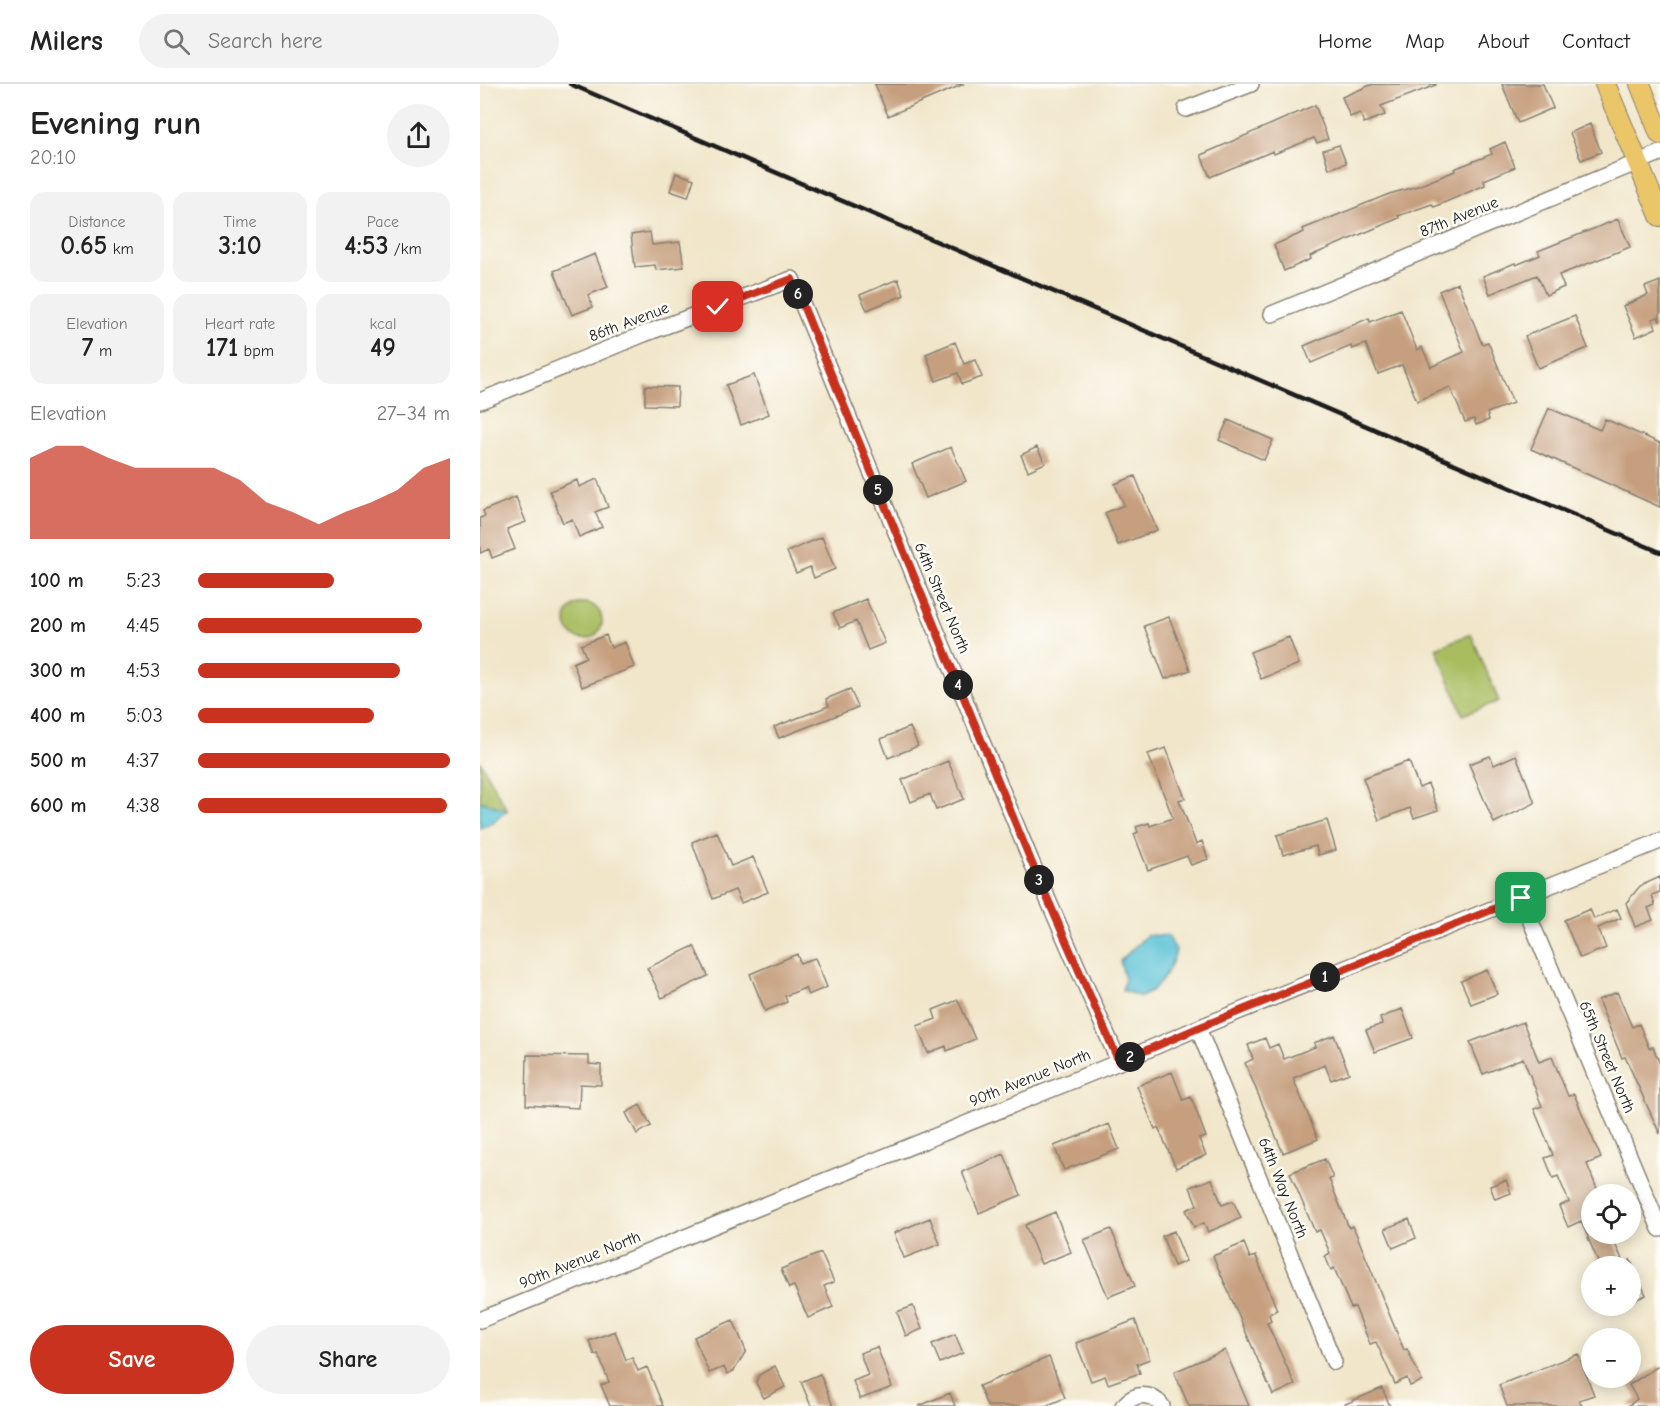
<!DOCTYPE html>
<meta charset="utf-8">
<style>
:root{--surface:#fff;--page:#f2f2f2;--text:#222;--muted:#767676;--line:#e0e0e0;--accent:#c8321e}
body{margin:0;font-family:"Comic Neue",sans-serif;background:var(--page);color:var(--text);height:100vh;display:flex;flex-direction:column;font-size:22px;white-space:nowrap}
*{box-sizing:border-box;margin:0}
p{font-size:20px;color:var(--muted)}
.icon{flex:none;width:33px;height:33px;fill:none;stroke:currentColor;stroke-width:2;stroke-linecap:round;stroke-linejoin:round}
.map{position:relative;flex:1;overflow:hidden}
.details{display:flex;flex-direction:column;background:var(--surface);width:480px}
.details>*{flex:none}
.controls{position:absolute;left:1101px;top:1100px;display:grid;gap:12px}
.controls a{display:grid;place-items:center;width:60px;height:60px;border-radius:50%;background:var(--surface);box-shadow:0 3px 15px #0003;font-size:30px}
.pin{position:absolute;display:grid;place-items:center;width:51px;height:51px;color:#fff;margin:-26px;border-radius:12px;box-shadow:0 3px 9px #0006}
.km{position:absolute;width:30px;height:30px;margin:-15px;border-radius:50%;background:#222;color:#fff;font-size:16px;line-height:30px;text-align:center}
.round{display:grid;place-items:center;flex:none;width:63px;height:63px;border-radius:32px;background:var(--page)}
.summary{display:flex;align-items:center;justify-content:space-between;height:102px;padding:0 30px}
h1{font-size:33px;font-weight:700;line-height:45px}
.figures{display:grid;grid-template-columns:repeat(3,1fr);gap:9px;height:102px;padding:6px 30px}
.figures div{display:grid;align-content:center;border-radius:15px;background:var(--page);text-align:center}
.figures b{font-size:26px;font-weight:700}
.figures small{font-size:16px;font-weight:400}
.figures p{font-size:16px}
.chart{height:168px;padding:12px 30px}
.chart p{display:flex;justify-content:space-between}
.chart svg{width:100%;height:108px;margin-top:6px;fill:var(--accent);opacity:.7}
.button{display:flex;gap:12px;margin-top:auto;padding:12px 30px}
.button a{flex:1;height:69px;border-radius:36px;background:var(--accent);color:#fff;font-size:24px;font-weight:700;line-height:69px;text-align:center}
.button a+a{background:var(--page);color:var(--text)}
ul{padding:0 30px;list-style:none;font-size:20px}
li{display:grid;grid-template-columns:96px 72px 1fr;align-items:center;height:45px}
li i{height:15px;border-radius:8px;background:var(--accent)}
header{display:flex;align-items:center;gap:36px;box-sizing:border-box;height:84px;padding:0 30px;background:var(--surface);border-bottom:2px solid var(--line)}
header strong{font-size:28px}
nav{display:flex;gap:33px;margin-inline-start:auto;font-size:21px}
.search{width:420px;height:54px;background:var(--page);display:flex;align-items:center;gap:15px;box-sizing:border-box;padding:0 21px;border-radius:33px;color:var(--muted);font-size:22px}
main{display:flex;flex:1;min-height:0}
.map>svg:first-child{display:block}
.green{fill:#a9bd61;stroke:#626c3e;stroke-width:1.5}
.water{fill:#5bc3d7;stroke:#3c707a;stroke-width:1.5}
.building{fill:#c69f7e}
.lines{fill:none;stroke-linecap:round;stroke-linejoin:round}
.minor-casing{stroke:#868173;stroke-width:18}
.major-casing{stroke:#868173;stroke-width:22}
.minor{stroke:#fff;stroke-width:15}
.major{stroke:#ebc669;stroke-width:20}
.rail{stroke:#1c1c1c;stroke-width:4.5}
.route-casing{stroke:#fff;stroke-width:12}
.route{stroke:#c8321e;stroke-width:8}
.labels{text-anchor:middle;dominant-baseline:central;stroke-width:5;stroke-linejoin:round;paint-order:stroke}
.street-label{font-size:16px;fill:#1c1c1c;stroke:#fdfcf7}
</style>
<header>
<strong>Milers</strong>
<div class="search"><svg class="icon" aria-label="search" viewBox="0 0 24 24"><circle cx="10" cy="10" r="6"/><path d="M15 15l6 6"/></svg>Search here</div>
<nav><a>Home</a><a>Map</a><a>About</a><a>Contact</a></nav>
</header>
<main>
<section class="details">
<div class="summary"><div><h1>Evening run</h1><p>20:10</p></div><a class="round"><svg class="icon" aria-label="share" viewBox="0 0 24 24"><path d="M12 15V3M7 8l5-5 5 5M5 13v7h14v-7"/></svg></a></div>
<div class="figures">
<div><p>Distance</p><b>0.65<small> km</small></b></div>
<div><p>Time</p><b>3:10</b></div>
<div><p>Pace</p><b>4:53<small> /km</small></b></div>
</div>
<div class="figures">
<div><p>Elevation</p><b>7<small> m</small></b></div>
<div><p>Heart rate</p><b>171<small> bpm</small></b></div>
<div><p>kcal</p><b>49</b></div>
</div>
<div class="chart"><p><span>Elevation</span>27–34 m</p>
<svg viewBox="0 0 160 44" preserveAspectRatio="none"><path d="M0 44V11L10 6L20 6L30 11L40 15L50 15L60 15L70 15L80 20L90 29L100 33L110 38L120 33L130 29L140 24L150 15L160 11V44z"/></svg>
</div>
<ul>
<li><b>100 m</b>5:23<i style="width:54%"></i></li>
<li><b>200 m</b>4:45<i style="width:89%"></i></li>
<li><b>300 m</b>4:53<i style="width:80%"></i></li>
<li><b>400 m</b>5:03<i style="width:70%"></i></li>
<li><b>500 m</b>4:37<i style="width:100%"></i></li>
<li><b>600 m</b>4:38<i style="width:99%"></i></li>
</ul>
<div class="button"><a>Save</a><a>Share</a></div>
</section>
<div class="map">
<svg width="1180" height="1322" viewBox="0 0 1180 1322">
<rect width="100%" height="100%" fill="#fdfcf7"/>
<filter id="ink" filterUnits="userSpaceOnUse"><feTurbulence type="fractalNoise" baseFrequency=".0167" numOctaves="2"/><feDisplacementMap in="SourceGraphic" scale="12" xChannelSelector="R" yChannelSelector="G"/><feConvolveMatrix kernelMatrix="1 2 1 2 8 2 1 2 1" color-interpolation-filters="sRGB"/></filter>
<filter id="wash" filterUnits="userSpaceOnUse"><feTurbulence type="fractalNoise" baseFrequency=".008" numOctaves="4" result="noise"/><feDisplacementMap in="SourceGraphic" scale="24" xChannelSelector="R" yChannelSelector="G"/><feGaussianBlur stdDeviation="1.35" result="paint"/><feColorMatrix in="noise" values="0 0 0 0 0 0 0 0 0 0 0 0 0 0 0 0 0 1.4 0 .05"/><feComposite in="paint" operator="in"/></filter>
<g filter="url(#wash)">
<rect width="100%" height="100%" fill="#f1e6ca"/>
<path class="green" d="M86 537a18 18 0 1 1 36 0a18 18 0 1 1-36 0Z
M991,550l28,67 -36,14 -27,-67z
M0,677l27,49 -27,-9z"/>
<path class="water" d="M0,717l27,9 -15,13 -12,5z
M667,851l21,1 8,14c-5,19 -16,38 -35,47l-19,-7 3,-11 -5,-18z"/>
<g id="blocks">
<path class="building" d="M395,0h89l-76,32z
M893,0h63v1l-55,21 4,9 -21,8 -4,-10 -10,4 -8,-20z
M1022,0h41l10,24 -35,15z
M835,21l13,34 -11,4 -3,-5 -40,16 -1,-3 -63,26 -9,-22z
M1110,40l11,28 -20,8 -11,-27z
M1025,58l10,25 -31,13 1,5 -51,22 -2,-3 -34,12 1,2 -89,38 1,3 -27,12 -10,-26 30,-13 -1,-3 86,-35 29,-8 37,-15 -1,-2 38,-15 -2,-5z
M859,61l7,18 -17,6 -6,-19z
M196,89l18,6 -6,18 -18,-6z
M1138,135l12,28 -71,28 5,12 -18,8 -9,-20 -47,19 -7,-18 32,-13 1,2 24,-10 -2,-4z
M170,148l2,13 28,-3 4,25 -28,3 -1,-5 -20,2 -4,-32z
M115,170l13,33 -20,8 5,12 -21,8 -18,-44z
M418,195l6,16 -37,15 -7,-15z
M1180,197v41l-2,-5 -6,2 4,9 -20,9 -13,-31 25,-11 -3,-8z
M978,199l24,61 6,-2 25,61 -26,10 2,7 -13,5 -2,-6 -9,3 -15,-35 -33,14 -15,-36 -24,9 -12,-30 -14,5 -1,-3 -40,17 -7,-17 65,-28 1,4 31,-12 16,40 5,-3 9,20 33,-15 -25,-61z
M1095,232l13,32 -50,20 -13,-32z
M475,258l9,22 11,-4 7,17 -20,7 -4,-11 -22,8 -10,-27z
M274,291l15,39 -28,11 -15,-40z
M165,302l33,1 -1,19 -32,-1z
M1069,324l51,22 5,-11 55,24v64l-129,-58z
M748,336l45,20 -9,20 -45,-20z
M471,363l15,34 -40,17 -14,-34z
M557,363l8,16 -17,8 -7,-16z
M655,392l22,54 -39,15 -13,-32 19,-8 -9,-21z
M117,395l11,28 -13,5 7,15 -23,10 -7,-18 -9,4 -13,-32 27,-11 2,7z
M36,413l10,25 -19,7 8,20 -23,9 -3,-9 -9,4v-35l5,-2 -2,-5z
M342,453l13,32 -21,9 -4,-11 -14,6 -9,-21z
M386,515l19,44 -17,7 -12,-29 -16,7 -7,-15z
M689,533l21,53 -25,9 -21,-53z
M126,551l5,13 14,-6 9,25 -52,20 -9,-24 13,-6 -5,-12z
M809,553l10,27 -38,15 -11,-27z
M370,605l8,18 -79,31 -5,-11 55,-21 -3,-7z
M430,643l8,19 -30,12 -7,-19z
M686,664l19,50 -6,2 17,44 6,-3 6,18 -17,6 -4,-9 -39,14 -14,-36 4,-2 -2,-5 13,-4 1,3 23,-8 -25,-64z
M1036,671l19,48 -41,20 -25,-59 21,-8 4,9z
M468,677l16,38 -28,11 -6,-16 -19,8 -9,-22z
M929,677l10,27 9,-4 10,26 -24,8 -4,-10 -31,12 -16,-42z
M847,736l9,30 -18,5 -2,-9 -33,9 -6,-20z
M237,748l14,34 22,-9 15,35 -27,11 -6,-13 -22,9 -21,-57z
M1180,793v15l-8,3 3,10 -7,3 5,12 -18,7 -9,-24 14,-17z
M1110,825l4,10 23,-10 4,9 -23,10 8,20 -26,10 -16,-38z
M214,862l14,30 -46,22 -15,-30z
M317,870l3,9 15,-5 12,29 -19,8 -3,-7 -20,8 2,6 -22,9 -15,-37z
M1007,886l10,24 -26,10 -10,-23z
M1137,908l15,35 7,-3 10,24 4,-1 7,17v70l-35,-77 -3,1 -24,-58z
M478,916l17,39 -28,12 -1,-5 -18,7 -11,-27 19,-7 -3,-9z
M922,925l11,29 -38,14 -9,-22 16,-6 -2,-6z
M1043,938l16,40 13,-5 16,39 6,-2 27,64 -14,6 12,30h-7v39h18l12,26 -16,7h-6l-19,-45 -13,6 -9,-21 10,-4 -11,-26 -5,2 -8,-20 8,-3 -19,-46 8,-3 -19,-48 -40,16 -13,-32z
M854,951l15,38 -18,7 -6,-15 -32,13 25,61 -35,14 -38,-90 8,-4 -5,-14 17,-7 4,10 9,-4 6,15 31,-12 -1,-4z
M47,971l62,1v8l12,1v20l-21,-1 -1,24 -53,-3z
M692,988l11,28 8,-3 15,40 -7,2 7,16 -30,13 -18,-41 -3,2 -18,-43z
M160,1021l11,21 -14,8 -11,-21z
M629,1040l10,25 -55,21 -10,-24z
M524,1070l17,41 -42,18 -17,-41z
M845,1075l8,19 -4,1 20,49 4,-2 51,124 3,-1 15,32 -12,5 -3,-8 -12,6 -19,-42 -6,2 -15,-37 -4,1 -17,-40 -3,2 -6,-14 5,-3 -10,-23 -5,2 -25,-59z
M732,1095l10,26 11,-4 8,17 -33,14 -4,-9 -10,4 -8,-17 11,-5 -7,-18z
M1026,1096l5,13 -16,6 -5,-13z
M575,1128l16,40 -30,12 -16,-39z
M450,1134l10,26 -36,14 -10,-25z
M929,1135l7,19 -23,10 -8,-19z
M631,1145l24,57 -27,11 -24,-57z
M694,1147l12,30 -12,5 -12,-30z
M764,1159l6,15 6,-2 21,54 -8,4 2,7 -4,2 28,62 -22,10 -60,-139z
M341,1169l13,29 -10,4 9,21 -25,11 -14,-32 -5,2 -8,-19z
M1150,1175l16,36 -16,7z
M433,1222l9,23 -16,7 -9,-24z
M253,1236l13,31 -12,20 -7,3 -3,-7 -15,6 -15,-36z
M655,1236l15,39 -13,5 3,9 -32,11 -3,-8 -14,5 -15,-38z
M135,1247l11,29 6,-3 6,14 9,-4 16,39h-53l-9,-21 8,-3 -11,-28 -3,1 -6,-14z
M475,1250l8,19 -23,10 -8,-19z
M397,1263l15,40 -32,12 -7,-18 15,-6 -8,-22z
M745,1266l24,56h-60l-15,-34z
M1098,1270l16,41 -15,5 3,6h-75l-8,-21z
M569,1273l16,41 -20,8h-58l-8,-20z
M1180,1281v41h-32l9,-7 -8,-14z
M295,1282l10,21 -21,11 -8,-15 3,-8z
M340,1290l13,32h-22l-10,-24z
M902,1304l8,18h-49z
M470,1309l5,13h-36z"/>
</g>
</g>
<g filter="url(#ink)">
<use href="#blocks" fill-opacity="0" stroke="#868173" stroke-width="1.5"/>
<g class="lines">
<g class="minor-casing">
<path id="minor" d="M706,25l65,-25
M792,230l388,-161
M0,317l164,-67 148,-55 239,582 88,201
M1041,814l139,331
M718,944l136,334
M0,1236l639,-258 79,-34 462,-187
M643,1322c12,-14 28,-14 39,0"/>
</g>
<g class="major-casing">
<path id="major" d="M1125,0l55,132
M1160,0l20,50"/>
</g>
<use href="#minor" class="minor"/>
<use href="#major" class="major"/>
<path class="rail" d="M90,0l1090,468"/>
</g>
</g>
<g class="lines" filter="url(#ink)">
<g class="route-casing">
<path id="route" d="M238,223l74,-28 239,582 88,201 79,-34 323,-130"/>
</g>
<use href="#route" class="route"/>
</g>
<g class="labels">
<g class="street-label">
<text transform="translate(979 133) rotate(-22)">87th Avenue</text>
<text transform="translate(149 238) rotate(-21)">86th Avenue</text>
<text transform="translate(462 514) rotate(67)">64th Street North</text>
<text transform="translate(1127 973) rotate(67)">65th Street North</text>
<text transform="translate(550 994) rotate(-22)">90th Avenue North</text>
<text transform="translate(803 1104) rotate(68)">64th Way North</text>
<text transform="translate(100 1176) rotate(-22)">90th Avenue North</text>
</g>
</g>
</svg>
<div class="controls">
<a><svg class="icon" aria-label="locate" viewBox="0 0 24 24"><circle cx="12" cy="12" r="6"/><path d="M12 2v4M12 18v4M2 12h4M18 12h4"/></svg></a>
<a>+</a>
<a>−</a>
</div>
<div class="pin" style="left:1041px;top:814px;background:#1e9e55"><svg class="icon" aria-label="arrive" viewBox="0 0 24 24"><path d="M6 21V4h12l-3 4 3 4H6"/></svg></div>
<div class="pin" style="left:238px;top:223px;background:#d93025"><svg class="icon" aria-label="check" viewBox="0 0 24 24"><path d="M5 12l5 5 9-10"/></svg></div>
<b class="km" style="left:845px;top:893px">1</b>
<b class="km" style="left:650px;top:973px">2</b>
<b class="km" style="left:559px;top:796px">3</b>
<b class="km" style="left:478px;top:601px">4</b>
<b class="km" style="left:398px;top:406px">5</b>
<b class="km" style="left:318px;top:210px">6</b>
</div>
</main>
